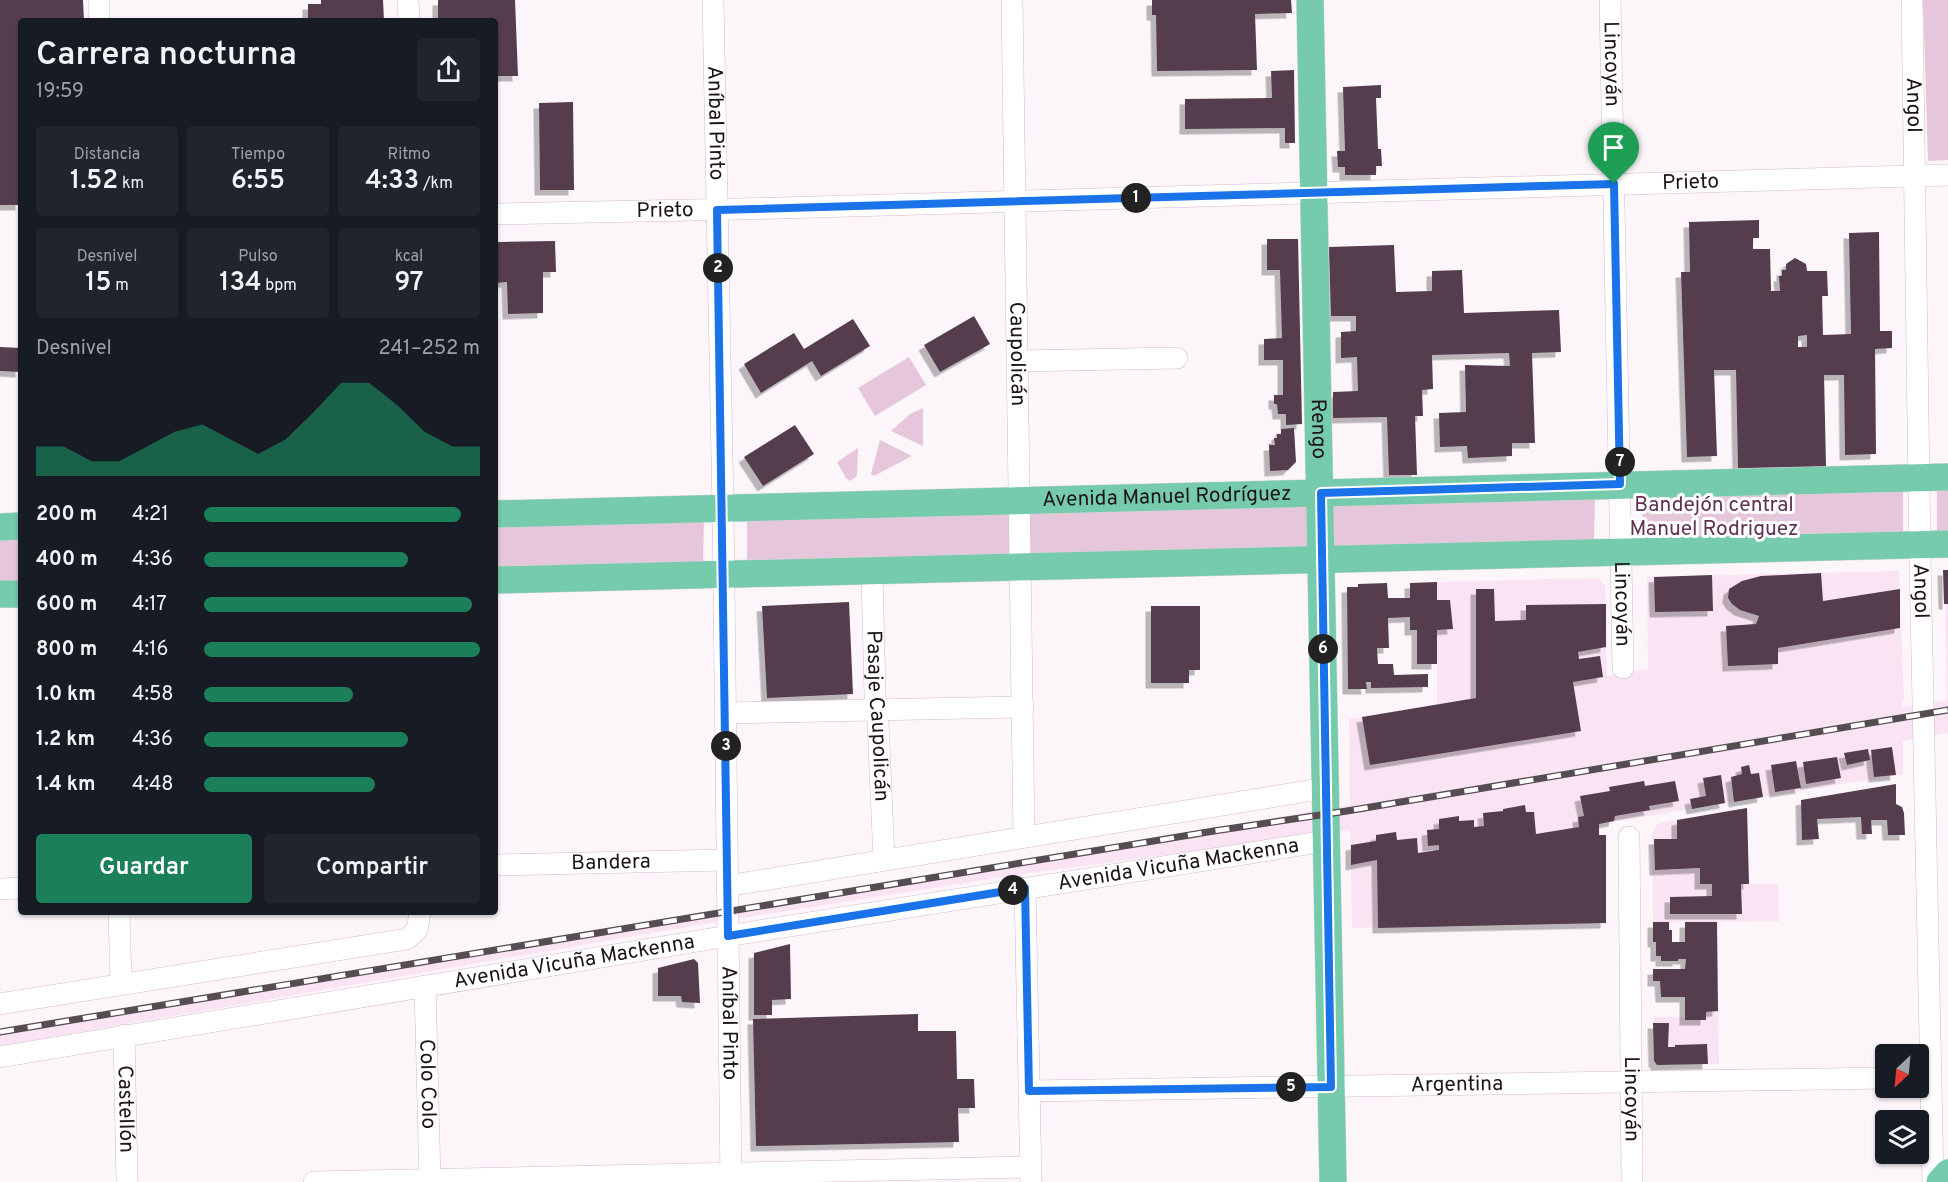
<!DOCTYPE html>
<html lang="es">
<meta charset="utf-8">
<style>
:root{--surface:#171b24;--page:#20242c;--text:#f1f3f6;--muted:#9ea1a6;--accent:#1b8059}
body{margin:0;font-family:Overpass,sans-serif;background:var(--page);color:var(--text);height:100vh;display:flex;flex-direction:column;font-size:22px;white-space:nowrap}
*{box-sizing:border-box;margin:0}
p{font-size:20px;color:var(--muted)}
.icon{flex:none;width:33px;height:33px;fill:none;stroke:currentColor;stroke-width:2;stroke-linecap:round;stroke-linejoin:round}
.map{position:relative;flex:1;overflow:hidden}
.sheet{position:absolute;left:18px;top:18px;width:480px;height:897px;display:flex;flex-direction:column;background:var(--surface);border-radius:6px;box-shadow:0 2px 4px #0004}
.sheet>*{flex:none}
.needle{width:39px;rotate:206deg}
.controls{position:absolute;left:1875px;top:1044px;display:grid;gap:12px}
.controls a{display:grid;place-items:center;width:54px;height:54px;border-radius:6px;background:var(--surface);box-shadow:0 2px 4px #0004;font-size:30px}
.pin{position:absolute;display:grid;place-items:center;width:51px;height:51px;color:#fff;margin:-62px -26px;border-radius:50% 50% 50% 0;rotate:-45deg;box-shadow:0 0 6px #0007}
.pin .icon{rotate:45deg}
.km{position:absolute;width:30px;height:30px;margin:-15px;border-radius:50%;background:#222;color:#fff;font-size:16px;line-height:30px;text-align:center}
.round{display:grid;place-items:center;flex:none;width:63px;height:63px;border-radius:6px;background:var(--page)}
.head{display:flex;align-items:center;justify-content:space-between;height:102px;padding:0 18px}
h1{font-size:33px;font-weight:600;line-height:45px}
.metrics{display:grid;grid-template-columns:repeat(3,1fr);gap:9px;height:102px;padding:6px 18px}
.metrics div{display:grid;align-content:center;border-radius:6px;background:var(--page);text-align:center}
.metrics b{font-size:26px;font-weight:600}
.metrics small{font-size:16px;font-weight:400}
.metrics p{font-size:16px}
.chart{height:168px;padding:12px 18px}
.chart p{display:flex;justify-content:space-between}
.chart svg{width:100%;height:108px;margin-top:6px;fill:var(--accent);opacity:.7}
.primary-button{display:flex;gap:12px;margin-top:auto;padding:12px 18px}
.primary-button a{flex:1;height:69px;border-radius:6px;background:var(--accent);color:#fff;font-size:24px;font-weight:600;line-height:69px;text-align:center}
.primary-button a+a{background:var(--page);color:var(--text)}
ul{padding:0 18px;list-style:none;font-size:20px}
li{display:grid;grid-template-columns:96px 72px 1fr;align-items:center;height:45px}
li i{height:15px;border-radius:8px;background:var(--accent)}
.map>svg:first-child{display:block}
.built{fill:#fae4f3}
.green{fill:#e6c6db}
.building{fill:#543c4d;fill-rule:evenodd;filter:url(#shadow)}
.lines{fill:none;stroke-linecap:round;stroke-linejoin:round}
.minor-casing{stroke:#d6b8cc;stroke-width:22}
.major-casing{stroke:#d6d5d6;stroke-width:28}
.minor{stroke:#fff;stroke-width:21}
.major{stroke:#76cbad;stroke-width:27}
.rail-casing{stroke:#564d53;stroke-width:7}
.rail{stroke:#fff;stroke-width:4.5;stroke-dasharray:14;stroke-linecap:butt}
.route-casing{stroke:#fff;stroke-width:12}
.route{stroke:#1a73e8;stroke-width:8}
.labels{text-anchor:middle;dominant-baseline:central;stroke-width:6;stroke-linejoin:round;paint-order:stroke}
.street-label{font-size:21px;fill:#1e141b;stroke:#fff}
.park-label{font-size:21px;fill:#613155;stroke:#fff}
</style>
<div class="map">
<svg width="1948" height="1182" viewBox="0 0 1948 1182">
<defs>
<filter id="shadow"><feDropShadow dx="-5.5" dy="5.5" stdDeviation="0" flood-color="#0004"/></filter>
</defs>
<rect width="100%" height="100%" fill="#fcf6fa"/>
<path class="built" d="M1899,571l5,128 -2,1v7l45,-7 -2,-96h3v129l-45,8v33l-304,50v11h7v88l-254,5 -2,-98 -334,45 -312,49 -704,122v-18l1350,-223 -1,-86 88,-15v-122l161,-4 7,7 2,91 41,-7 -1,-92z
M1747,808l2,76h29l1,37 -62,1 2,142 -62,1 -3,-4v-44h32l-1,-95h-32l-1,-89 6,-10z"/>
<path class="green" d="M1923,0h25v160l-20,1z
M909,357l17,28 -51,31 -17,-28z
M923,408v38l-32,-15 19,-17z
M880,440l32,16 -38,20 -3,-2z
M858,448l-1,28 -7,5 -4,-3 -9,-16z
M1937,489h11v45h-11z
M1903,490v45l-259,6 -3,-46z
M1595,499l-1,42 -847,20v-50z
M704,516l-1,52 -208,4v-48z
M0,537h21v47h-21z"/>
<path class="building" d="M0,0h83l1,21h-63v184h-21z
M321,0h62l1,21h-76v-17h13z
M438,0h77l3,76h-23v-55h-57z
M1152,0h139l1,13 -37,1 2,56 -100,1 -1,-56h-4z
M1294,70l1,73h-10v-15l-100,1v-30l87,-1 -1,-27z
M1381,85v13h-5l2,51h3l1,17h-6v9h-31v-8h-7l-1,-16h8l-2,-64z
M573,102l1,88h-34l-1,-87z
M1759,220v18h-6v11h17l1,42h9l-1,-15h3v-6h4v-6l9,-6 11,6 1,7h20l1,25h-6l1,39 28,-1 -2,-101 30,-1 1,99h12v17l-17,1 1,105 -31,1 -1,-80h-20l2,92 -88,1 -2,-98h-22l3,86 -30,1 -6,-185h9l-1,-50zM1807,335v12h-9v-11z
M1267,239h31l4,185 -16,1v-11h-8l-1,-10h-3v-9h9v-35h-19v-21l18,-1 -2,-68h-13z
M555,241l1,31h-13v41l-35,1 -1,-32 -12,1v-41z
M1394,245l2,47 36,-1v-20l30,-1 2,43 95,-3 2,42 -29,1 3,90h-23v13l-44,2 -1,-12 -27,1 -1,-34 27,-1 -1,-47 45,1 -1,-13 -77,2 1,34 -11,1 1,26h-8l2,59h-28l-2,-58 -54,1v-26l25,-1 -1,-34 -16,1v-26l15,-1v-15h-25l-2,-69z
M974,316l16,28 -50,28 -16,-27z
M853,319l17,27 -49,30 -9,-15 -51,32 -17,-29 50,-31 10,16z
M0,347l21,1v24l-21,-1z
M795,425l19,29 -51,32 -19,-29z
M1294,428l2,34 -8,8 -18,1 -1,-26h6l-1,-7h3v-4h4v-5z
M1943,570h5v34h-4z
M1821,573l2,28 77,-12v39l-122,20v16l-50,2 -2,-40 30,-2 3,-8 -19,-6 -8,-6 -4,-6 1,-9 13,-8 19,-5z
M1712,575l1,36 -58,1 -1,-35z
M1437,582v18h13l3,29 -16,1v34h-20v-34h-7v-13l-22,1 1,30h-12l1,16h15l1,11 34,-1v13l-57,1v-6h-5l1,7h-19l-1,-102h11v-3l29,-1 1,15h22v-15z
M1476,589h18l1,32 31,-1v-15l80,-1v43l-28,5 1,7 21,-3 3,21 -30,5 8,49 -211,34 -8,-48 114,-19z
M849,602l4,92 -86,4 -5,-92z
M1151,606h49v64h-11v13h-38z
M1892,747l4,28 -22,2 -3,-27z
M1868,749l2,11 -23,5 -3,-12z
M1837,757l4,21 -35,6 -3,-22z
M1796,761l5,27 -26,4 -4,-27z
M1749,765l2,9 8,-1 4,24 -29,5 -3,-25 11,-3 -1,-7z
M1721,775l4,28 -33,6 -2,-10 16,-3 -3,-18z
M1644,781l1,5 30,-5 4,20 -30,5 1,4 -35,6 -1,5 -15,3v11h7v88l-228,5 -1,-68 -26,5v-20l25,-4v-6l20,-3 1,8 20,-2 1,15 21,-3v-5l-11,1 -1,-16 12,-1v-10l20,-3v5l15,-1v7l10,-1 -1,-13 20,-2v-2l22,-4 1,7h8l2,22 43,-7 -1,-10 6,-1 -4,-20 30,-5 -1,-4z
M1896,784v20l6,3 2,6 1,22h-17l-1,-15h-16l1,14h-10l-1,-17 -44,2 2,20 -17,1 -1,-40z
M1747,808l2,76h-8l1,30h-72v-17l42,-1v-12h-12v-16l-45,2 -1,-31h23v-19z
M1653,922h16v8h3v12h13v-20h32l1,89 -12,1v8h-21v-23h-24l-1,-16h-7v-12h32l1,-10h-8v2h-17v-5h-5v-14h-3z
M790,944l1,55 -19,1v15h-18v-62z
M694,959l4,4 2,40 -18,-1 -1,-6h-23v-28z
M918,1014v17h38l1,48h17l1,29h-17l1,34 -203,4 -3,-127z
M1653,1023h16l-1,24h7v-2l32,-1 1,20 -51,1 -3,-4z"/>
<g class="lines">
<g class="minor-casing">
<g id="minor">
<path d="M99,0v21"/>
<path d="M408,0l1,21"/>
<path id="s1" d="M713,0l10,508 8,674"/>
<path id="s2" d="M1012,0l12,837"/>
<path id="s3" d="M1610,0l13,668"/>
<path id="s4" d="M1912,0l8,558 13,624"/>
<path id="s5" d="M495,214l245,-5 1208,-34"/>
<path d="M1017,361l160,-3"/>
<path id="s6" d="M872,572l3,123 3,27 6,138"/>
<path d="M725,713l298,-6"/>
<path id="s7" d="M1629,837l3,345"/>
<path id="s8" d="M495,865l232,-5"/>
<path d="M727,886l599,-98"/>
<path d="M1025,888l6,294"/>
<path d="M0,889l21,-1"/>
<path d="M119,912l2,72"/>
<path id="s9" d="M425,986l5,196"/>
<path d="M0,1004l407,-65 10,-9 3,-18"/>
<path id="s10" d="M124,1035l3,147"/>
<path id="s11" d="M0,1057l746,-124 580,-92"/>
<path id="s12" d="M1029,1091l857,-13"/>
<path d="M314,1182l716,-15"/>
</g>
</g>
<g class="major-casing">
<g id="major">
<path id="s13" d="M1310,0l23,1182"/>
<path id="s14" d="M495,514l1453,-37"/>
<path d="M0,527l21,-1"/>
<path d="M495,580l1453,-36"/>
<path d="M0,594h21"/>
<path d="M1940,1182l8,-9"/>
</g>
</g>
<use href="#minor" class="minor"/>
<use href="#major" class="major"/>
<g class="rail-casing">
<path id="rail" d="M0,1032l1214,-201 133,-20 601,-101"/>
</g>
<use href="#rail" class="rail"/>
</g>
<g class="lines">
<g class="route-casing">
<path id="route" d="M1614,184l6,300 -299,9 10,594 -302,4 -4,-203 -297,48 -11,-726z"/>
</g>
<use href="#route" class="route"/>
</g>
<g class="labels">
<g class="street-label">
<text stroke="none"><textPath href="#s3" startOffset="64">Lincoyán</textPath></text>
<text stroke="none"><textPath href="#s4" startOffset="105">Angol</textPath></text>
<text stroke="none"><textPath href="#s1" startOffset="123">Aníbal Pinto</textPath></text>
<text stroke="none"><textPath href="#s5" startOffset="1196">Prieto</textPath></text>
<text stroke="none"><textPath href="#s5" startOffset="170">Prieto</textPath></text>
<text stroke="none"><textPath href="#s2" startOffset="354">Caupolicán</textPath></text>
<text stroke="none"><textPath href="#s13" startOffset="429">Rengo</textPath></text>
<text stroke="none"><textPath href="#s14" startOffset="672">Avenida Manuel Rodríguez</textPath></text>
<text stroke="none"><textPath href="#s4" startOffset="591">Angol</textPath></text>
<text stroke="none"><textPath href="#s3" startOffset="604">Lincoyán</textPath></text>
<text stroke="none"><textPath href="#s6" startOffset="144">Pasaje Caupolicán</textPath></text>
<text stroke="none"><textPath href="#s8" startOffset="116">Bandera</textPath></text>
<text stroke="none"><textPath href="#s11" startOffset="1194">Avenida Vicuña Mackenna</textPath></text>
<text stroke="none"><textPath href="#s11" startOffset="582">Avenida Vicuña Mackenna</textPath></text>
<text stroke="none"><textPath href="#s1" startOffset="1023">Aníbal Pinto</textPath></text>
<text stroke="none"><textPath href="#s9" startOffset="98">Colo Colo</textPath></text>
<text stroke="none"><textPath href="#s12" startOffset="428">Argentina</textPath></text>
<text stroke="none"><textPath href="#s7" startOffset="262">Lincoyán</textPath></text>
<text stroke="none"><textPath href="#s10" startOffset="74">Castellón</textPath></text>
</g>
<g class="park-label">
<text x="1714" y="505">Bandejón central<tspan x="1714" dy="24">Manuel Rodriguez</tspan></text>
</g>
</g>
</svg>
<div class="controls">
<a><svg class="needle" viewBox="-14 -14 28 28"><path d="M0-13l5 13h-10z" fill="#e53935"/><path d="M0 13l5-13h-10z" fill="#9ea1a6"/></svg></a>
<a><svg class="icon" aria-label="layers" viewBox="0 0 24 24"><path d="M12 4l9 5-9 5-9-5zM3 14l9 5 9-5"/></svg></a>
</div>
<div class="pin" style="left:1614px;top:184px;background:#1e9e55"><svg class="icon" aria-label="arrive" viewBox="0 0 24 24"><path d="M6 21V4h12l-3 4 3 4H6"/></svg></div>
<b class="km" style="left:1136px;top:198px">1</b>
<b class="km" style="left:718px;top:268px">2</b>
<b class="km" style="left:726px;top:746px">3</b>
<b class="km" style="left:1013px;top:890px">4</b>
<b class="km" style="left:1291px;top:1087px">5</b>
<b class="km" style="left:1323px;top:649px">6</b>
<b class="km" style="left:1620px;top:462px">7</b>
<section class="sheet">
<div class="head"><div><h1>Carrera nocturna</h1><p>19:59</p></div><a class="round"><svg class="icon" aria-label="share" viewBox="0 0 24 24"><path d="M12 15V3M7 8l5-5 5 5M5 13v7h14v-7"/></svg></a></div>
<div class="metrics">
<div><p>Distancia</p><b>1.52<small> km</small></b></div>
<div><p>Tiempo</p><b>6:55</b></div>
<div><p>Ritmo</p><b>4:33<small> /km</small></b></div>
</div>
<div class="metrics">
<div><p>Desnivel</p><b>15<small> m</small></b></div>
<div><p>Pulso</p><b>134<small> bpm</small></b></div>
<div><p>kcal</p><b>97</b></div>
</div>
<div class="chart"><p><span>Desnivel</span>241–252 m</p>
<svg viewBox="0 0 160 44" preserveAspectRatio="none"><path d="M0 44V32L10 32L20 38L30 38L40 32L50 26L60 23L70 29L80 35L90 29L100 18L110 6L120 6L130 15L140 26L150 32L160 32V44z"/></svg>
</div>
<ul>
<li><b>200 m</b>4:21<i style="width:93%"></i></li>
<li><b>400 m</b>4:36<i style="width:74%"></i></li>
<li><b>600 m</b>4:17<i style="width:97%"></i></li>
<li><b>800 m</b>4:16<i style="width:100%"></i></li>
<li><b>1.0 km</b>4:58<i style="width:54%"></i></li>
<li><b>1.2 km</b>4:36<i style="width:74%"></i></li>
<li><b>1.4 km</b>4:48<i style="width:62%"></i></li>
</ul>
<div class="primary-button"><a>Guardar</a><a>Compartir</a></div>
</section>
</div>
